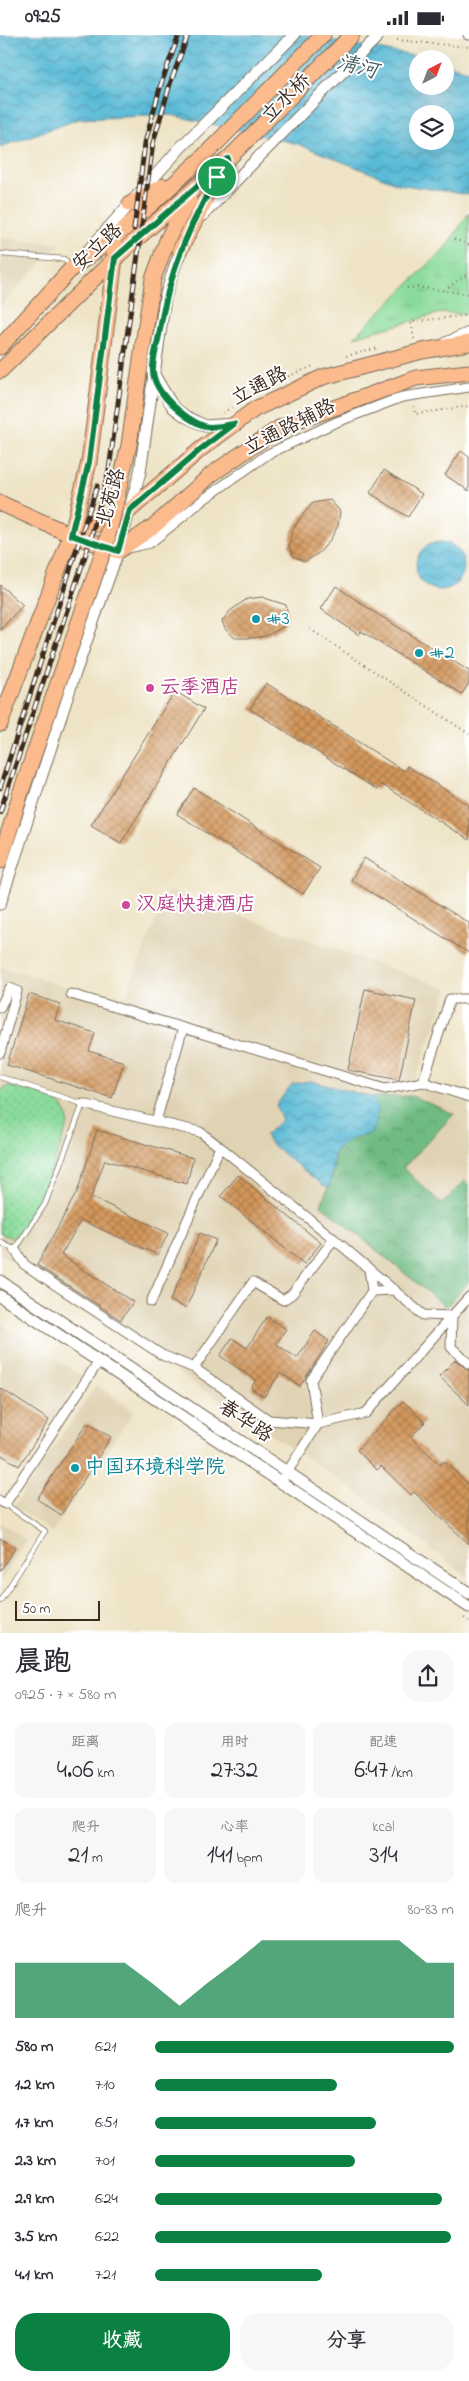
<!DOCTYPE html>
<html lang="zh">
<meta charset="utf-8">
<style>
:root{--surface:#fff;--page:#f7f7f7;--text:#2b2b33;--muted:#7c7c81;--accent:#0b8043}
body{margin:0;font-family:"Indie Flower","LXGW WenKai TC",sans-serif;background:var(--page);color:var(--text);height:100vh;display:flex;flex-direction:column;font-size:19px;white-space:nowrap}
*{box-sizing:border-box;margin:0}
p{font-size:16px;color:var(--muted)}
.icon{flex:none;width:28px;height:28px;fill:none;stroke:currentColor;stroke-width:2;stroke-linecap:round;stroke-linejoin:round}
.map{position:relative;height:1598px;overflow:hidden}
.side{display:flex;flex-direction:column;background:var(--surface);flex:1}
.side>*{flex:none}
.needle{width:32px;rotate:42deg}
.fabs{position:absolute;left:409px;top:15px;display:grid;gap:10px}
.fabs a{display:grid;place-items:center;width:45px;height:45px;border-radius:50%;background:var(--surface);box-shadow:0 5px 20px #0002;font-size:25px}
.scale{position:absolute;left:15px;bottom:12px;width:85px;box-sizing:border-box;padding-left:5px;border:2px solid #3b2a1e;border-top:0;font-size:14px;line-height:18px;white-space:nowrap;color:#3b2a1e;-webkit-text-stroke:4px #fff;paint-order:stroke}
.pin{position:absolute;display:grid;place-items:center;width:42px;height:42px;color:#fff;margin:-21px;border:2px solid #fff;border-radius:50%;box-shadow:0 1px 5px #0007}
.round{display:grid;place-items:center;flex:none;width:52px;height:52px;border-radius:20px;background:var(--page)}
.headline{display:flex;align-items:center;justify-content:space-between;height:85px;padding:0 15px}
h1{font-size:28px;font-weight:600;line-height:38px}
.stats{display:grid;grid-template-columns:repeat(3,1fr);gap:8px;height:85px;padding:5px 15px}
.stats div{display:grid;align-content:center;border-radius:12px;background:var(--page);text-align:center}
.stats b{font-size:25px;font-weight:600}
.stats small{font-size:14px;font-weight:400}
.stats p{font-size:14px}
.chart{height:140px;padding:10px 15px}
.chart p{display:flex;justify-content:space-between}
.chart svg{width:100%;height:90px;margin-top:5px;fill:var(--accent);opacity:.7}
.primary-button{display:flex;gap:10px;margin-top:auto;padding:10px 15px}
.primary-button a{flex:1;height:58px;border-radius:20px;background:var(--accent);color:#fff;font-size:20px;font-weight:600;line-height:58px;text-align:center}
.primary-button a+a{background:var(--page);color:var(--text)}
ul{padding:0 15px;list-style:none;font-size:16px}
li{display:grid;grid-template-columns:80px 60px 1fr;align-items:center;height:38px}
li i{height:12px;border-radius:6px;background:var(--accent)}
.status{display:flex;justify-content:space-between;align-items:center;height:35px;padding:0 25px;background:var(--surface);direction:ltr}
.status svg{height:14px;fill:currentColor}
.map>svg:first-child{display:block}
.built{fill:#e0d3b4}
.grass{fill:url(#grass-dots);stroke:#62825c}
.forest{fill:url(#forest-crowns);stroke:#557250}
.park{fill:url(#park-tufts);stroke:#62825c}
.water{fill:url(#water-waves);stroke:#4a727a;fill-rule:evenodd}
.building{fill:url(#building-cross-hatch)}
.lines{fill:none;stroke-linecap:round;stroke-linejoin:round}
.service-casing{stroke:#7a6b58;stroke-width:6}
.minor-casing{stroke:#7a6b58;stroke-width:11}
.tertiary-casing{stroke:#7a6b58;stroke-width:13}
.primary-casing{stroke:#7a6b58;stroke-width:17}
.path{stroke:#7a6b58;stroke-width:2;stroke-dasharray:1 4;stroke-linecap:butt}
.service{stroke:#fff;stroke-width:4.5}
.minor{stroke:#fff;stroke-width:9}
.tertiary{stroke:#fff;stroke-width:11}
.primary{stroke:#fbbb8d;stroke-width:15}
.rail-casing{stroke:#3b2a1e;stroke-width:5}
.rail{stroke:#fff;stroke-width:3;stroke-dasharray:9;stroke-linecap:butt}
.tertiary-bridge-casing{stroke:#7a6b58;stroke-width:13;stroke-linecap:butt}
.primary-bridge-casing{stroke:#7a6b58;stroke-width:17;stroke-linecap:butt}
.tertiary-bridge{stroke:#fff;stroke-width:11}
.primary-bridge{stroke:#fbbb8d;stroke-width:15}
.route-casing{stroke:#fff;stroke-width:10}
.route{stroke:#0b8043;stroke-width:6}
.culture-dot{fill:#0f9aa8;stroke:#fff;stroke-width:2}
.hotel-dot{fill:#d1479c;stroke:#fff;stroke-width:2}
.labels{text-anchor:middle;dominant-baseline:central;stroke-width:4;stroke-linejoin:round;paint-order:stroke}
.street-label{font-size:20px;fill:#3b2a1e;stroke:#fff}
.culture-label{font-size:20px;fill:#0d838f;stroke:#fff;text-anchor:start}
.hotel-label{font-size:20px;fill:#b23c85;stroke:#fff;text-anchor:start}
.water-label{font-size:21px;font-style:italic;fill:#455c5e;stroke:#fff}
</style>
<div class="status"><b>09:25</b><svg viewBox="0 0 49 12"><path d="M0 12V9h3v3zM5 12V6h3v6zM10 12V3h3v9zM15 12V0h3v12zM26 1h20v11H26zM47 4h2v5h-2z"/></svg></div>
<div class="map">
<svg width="469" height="1599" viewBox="0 0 469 1599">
<defs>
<pattern id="grass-dots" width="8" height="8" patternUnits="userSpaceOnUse" patternTransform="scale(1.25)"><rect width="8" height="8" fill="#8adb9b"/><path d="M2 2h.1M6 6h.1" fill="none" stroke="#78bc85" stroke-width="1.8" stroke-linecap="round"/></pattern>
<pattern id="forest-crowns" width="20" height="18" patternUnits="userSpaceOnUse" patternTransform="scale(1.25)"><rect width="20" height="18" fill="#6fbb83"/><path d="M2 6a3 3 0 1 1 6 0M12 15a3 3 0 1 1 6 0" fill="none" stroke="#5c986b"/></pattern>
<pattern id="park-tufts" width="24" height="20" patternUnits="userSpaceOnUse" patternTransform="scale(1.25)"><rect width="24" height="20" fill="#8adb9b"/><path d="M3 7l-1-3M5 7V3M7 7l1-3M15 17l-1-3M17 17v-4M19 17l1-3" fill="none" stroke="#78bc85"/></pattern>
<pattern id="water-waves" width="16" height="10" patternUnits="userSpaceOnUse" patternTransform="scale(1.25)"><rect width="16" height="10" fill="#58bad6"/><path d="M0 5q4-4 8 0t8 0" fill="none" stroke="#4a97ad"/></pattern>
<pattern id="building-cross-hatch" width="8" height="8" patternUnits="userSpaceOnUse" patternTransform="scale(1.25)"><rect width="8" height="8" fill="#d3965a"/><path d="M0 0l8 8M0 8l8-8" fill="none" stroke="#ac7b4a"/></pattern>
</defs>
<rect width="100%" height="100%" fill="#fff"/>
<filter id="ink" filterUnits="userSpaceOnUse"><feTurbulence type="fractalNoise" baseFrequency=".02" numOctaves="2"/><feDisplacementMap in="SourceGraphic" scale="10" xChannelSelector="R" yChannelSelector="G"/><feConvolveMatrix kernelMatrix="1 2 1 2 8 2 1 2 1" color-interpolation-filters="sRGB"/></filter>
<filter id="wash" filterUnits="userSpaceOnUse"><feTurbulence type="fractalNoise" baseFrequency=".0096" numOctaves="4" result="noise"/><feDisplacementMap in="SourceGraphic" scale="20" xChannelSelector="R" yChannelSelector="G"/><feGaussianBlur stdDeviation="1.12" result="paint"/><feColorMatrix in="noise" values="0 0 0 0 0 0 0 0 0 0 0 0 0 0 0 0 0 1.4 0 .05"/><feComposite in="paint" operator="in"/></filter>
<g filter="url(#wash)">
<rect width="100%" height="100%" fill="#eee3c5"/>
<path class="built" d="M0,203l60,6 -60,62z
M168,855l280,99 -35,96 56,19v474l-115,-88 -354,-236v-288l122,38z
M0,1288l81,53 -63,96 -18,-12z
M96,1350l38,26 -82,121 -38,-26z
M0,1487l26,18 -26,42z"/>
<path class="grass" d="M9,1051c22,6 60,9 59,38 -11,29 -30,98 -56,114l-12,-4v-143z"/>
<path class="forest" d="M412,1061l42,18 -51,54 39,36 23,-23 4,4v96l-23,26 -125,-102 12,-31 2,-24 17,-11 20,-6 6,-22 -5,-14z"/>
<path class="park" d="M469,178v101l-28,-1 -87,24 91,-89z"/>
<path class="water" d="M0,0h304l127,24h-13v27h27v-23l24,8v124l-71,-11 -100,-40 -127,-29 -92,4 -79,28zM418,79h27v27h-27z
M416 531a24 24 0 1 1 48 0a24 24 0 1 1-48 0Z
M310,1046l63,16 5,14 -6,22 -20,6 -17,11 -5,36h-6l-51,-40 -8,-11 17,-15 -6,-15 16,-21z"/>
<g id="blocks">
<path class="building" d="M461,416l8,6v34l-24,-16z
M384,435l38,24 -14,23 -38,-24z
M330,465l10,11 -2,15 -8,14 -10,12 -15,10 -12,-6 -4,-11 3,-14 8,-13 13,-15z
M0,550l23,20 -23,25z
M336,551l38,26 95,59v12l-7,11 -101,-63 -2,4 -38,-26z
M262,562l24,8 2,11 -5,11 -17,9 -15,2h-16l-10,-9 -3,-8 8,-10 17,-12z
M266,648l138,88 3,-5 62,39v35l-88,-56 -4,6 -127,-81z
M175,656l29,18 -83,134 -30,-18z
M194,753l126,80 -17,26 -126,-80z
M364,823l105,65v30l-118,-73z
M365,954l51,11 -17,80 -51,-10z
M29,959l31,10 -5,16 40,13 -6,18 35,11 -12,36 -105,-33z
M97,1095l96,28 -6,26 -82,-24 -14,37 77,36 -10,22 -77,-35 -20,35 72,47 -12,18 -84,-55 41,-75z
M238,1140l83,68 -17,21 -83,-68z
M200,1198l16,7 -30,68 -16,-7z
M267,1282l19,12 -10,15 21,14 18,-27 14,10 -29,45 -20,-13 -16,24 -13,-9 5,-8 -36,-24 12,-18 15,10z
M455,1325l14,10v35l-30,-29z
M0,1353l49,32 -30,46 -19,-12z
M403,1366l22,21 -14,15 29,28 4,-4 25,24v59l-55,-52 -3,3 -30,-29 -4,4 -20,-20z
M87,1388l24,14 -50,78 -24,-16z
M0,1503l15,10 -15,23z"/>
</g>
</g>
<g filter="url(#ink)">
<use href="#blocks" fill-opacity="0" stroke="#7a6b58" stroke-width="1"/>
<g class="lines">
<g class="service-casing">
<path id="service" d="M0,219l64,5 6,6
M0,1042l83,27 -38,100 -30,46 -15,-8
M0,1566l45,-70 -40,-27"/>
</g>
<g class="minor-casing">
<path id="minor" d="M468,0h1
M446,307l23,-10
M128,513l22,-5 54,-44 64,-45 66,-31 68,-26 67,-10
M71,959l314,95 38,-7
M469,964h-19l-27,83 46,15
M0,972l10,-19 7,3 -17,62
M83,1069l117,28 20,15 -69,155
M156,1086l27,-93
M220,1112l114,92
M15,1215l10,15 137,90 32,13
M369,1234l3,22 23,-1
M452,1281l-86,97 -48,11 -49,-4 -75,-52 59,-86 30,18 9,-6 42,-55 89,76 29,1 17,-19
M452,1281l-1,31 18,17
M284,1442l34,-53 -7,-44 61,-89
M0,1466l5,3 94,-143"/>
</g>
<g class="tertiary-casing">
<path id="tertiary" d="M203,180l42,-44
M85,219l96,-107 113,-112
M153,338l20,34 12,9 20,10 29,-2
M0,869l74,-228 44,-125 22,-79 25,-174 9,-30 10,-25
M0,1246l469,312
M0,1261l469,311"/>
</g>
<g class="primary-casing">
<path id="primary" d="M130,169l33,-18
M180,215l39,-77
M144,303l9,-59 15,-41 21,-39
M0,312l72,-79 41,-29 88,-80 122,-124
M0,336l115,-113 113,-99 124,-124
M0,468l71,32 47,16 36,-25 58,-52 67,-46 137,-50 53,-6
M71,500l59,-25 71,-61 54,-40 68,-32 99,-26 47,-8
M0,689l71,-189 5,-19 13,-54 26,-204 -2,-19
M0,826l21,-69"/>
</g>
<path class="path" d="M397,5l72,7
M454,204l15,6
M407,253l10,-1 52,7
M444,255l25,-17
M414,304l-3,-17 58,-7
M346,321l32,-8
M414,371l1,8 54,-8
M223,378l36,-24 54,-23
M310,594l159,105
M464,1583l5,3"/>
<use href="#service" class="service"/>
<use href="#minor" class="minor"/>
<use href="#tertiary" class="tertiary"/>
<use href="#primary" class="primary"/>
<g class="rail-casing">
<path id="rail" d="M134,194l11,-86 16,-59 18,-49
M0,753l97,-302
M0,777l91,-274 18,-68 44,-327 17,-59 18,-49"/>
</g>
<use href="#rail" class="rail"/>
<g class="tertiary-bridge-casing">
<path id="tertiary-bridge" d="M245,136l134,-136"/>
</g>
<g class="primary-bridge-casing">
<path id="primary-bridge" d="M21,757l86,-252 22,-95 15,-107"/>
</g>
<use href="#tertiary-bridge" class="tertiary-bridge"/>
<use href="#primary-bridge" class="primary-bridge"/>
</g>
</g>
<g class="lines" filter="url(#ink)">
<g class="route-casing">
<path id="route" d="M228,124c-35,56 -59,110 -69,176 -2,11 -7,26 -6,37 2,22 32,47 51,54 8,3 21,-1 30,-2l-33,25 -71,61 -12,41 -47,-16 18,-73 26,-204z"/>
</g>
<use href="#route" class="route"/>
</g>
<g class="culture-dot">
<circle cx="256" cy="584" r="5"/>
<circle cx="419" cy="618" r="5"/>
<circle cx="75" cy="1433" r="5"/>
</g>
<g class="hotel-dot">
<circle cx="150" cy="653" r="5"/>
<circle cx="126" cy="870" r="5"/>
</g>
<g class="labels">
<g class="street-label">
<text transform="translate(287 64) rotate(-45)">立水桥</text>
<text transform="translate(98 213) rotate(-43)">安立路</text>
<text transform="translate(260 352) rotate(-28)">立通路</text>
<text transform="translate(290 393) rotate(-27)">立通路辅路</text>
<text transform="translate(112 463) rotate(-75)">北苑路</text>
<text transform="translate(245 1387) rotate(34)">春华路</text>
</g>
<g class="culture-label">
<text x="266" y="584">#3</text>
<text x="429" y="618">#2</text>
<text x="85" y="1433">中国环境科学院</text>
</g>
<g class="hotel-label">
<text x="160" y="653">云季酒店</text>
<text x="136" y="870">汉庭快捷酒店</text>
</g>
<g class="water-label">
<text transform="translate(357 33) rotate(14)">清河</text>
</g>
</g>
</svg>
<div class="fabs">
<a><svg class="needle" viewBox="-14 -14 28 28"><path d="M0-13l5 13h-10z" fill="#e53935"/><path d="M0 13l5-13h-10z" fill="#7c7c81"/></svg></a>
<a><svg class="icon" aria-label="layers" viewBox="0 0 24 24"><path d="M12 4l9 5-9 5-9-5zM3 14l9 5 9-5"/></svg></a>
</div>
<div class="scale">50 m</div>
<div class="pin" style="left:217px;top:142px;background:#1e9e55"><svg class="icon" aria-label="arrive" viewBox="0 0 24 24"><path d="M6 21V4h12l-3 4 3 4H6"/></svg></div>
</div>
<section class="side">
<div class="headline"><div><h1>晨跑</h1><p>09:25 · 7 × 580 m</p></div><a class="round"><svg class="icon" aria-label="share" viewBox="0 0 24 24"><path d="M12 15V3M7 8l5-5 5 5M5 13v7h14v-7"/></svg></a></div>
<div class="stats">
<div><p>距离</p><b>4.06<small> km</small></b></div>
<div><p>用时</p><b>27:32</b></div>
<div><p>配速</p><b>6:47<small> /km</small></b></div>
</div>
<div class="stats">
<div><p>爬升</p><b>21<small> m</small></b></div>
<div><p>心率</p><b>141<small> bpm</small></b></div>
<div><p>kcal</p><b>314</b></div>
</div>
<div class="chart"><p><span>爬升</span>80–83 m</p>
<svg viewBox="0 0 160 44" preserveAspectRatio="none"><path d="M0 44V17L10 17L20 17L30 17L40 17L50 27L60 38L70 27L80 17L90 6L100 6L110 6L120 6L130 6L140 6L150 17L160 17V44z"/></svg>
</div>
<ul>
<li><b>580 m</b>6:21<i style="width:100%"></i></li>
<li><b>1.2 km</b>7:10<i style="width:61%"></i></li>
<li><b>1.7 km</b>6:51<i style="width:74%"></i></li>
<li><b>2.3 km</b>7:01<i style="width:67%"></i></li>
<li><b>2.9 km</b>6:24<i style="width:96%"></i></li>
<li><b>3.5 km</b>6:22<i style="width:99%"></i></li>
<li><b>4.1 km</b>7:21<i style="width:56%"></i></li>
</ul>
<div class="primary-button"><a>收藏</a><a>分享</a></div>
</section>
